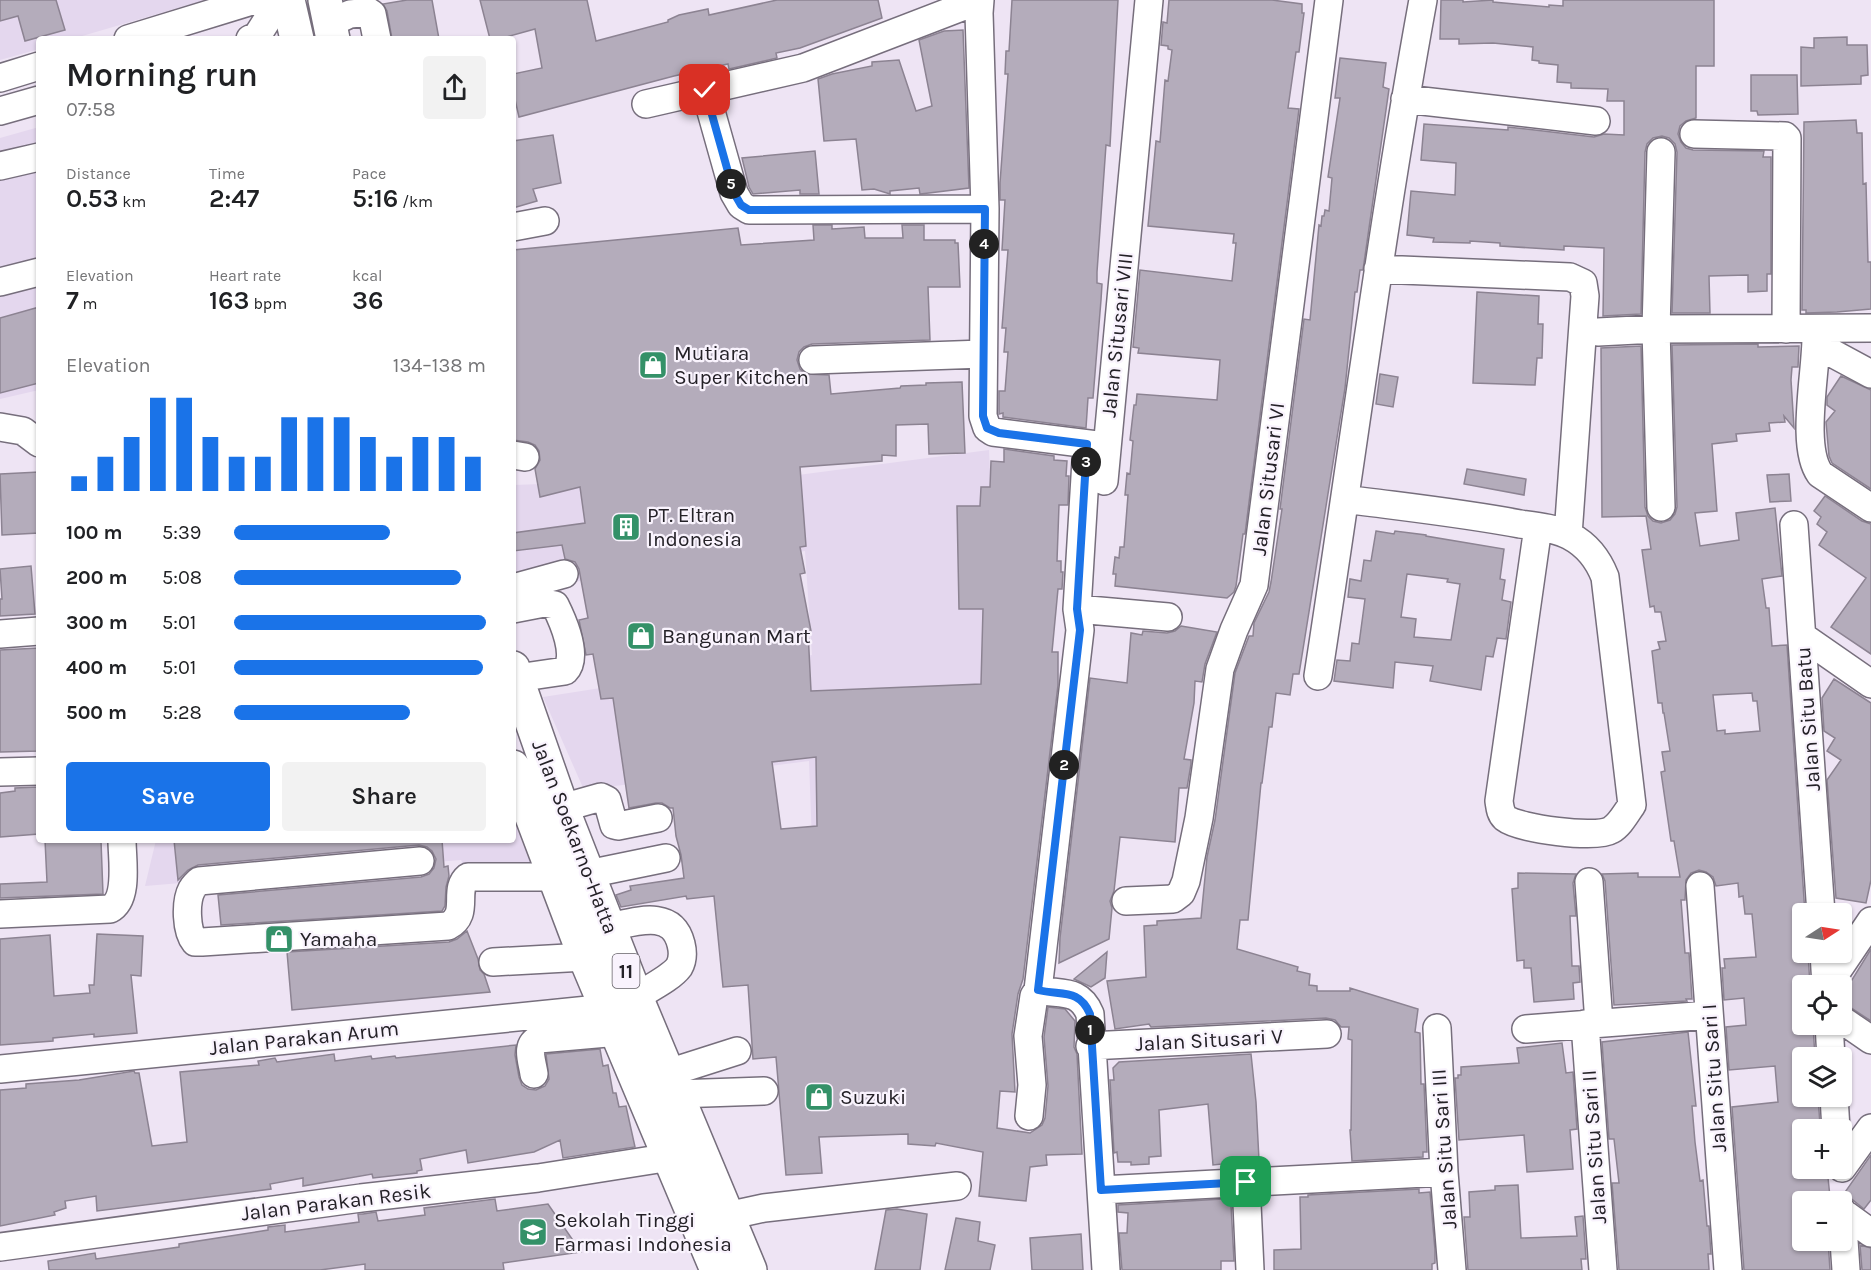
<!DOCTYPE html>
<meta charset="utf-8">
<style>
:root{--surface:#fff;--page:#f2f2f2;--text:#202124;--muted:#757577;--accent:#1a73e8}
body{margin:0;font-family:Karla,sans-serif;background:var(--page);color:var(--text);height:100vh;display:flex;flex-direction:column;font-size:22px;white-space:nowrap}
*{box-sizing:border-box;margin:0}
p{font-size:20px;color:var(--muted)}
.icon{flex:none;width:33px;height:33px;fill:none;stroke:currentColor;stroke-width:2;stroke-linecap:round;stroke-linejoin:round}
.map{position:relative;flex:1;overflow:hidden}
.side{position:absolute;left:36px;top:36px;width:480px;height:807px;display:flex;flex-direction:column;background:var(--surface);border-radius:6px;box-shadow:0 2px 4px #0004}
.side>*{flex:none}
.needle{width:39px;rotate:78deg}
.buttons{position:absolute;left:1792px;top:903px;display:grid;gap:12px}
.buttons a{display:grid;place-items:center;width:60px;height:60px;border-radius:6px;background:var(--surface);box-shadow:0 2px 4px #0004;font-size:30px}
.pin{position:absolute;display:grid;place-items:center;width:51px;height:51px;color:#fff;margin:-26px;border-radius:12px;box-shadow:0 3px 9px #0006}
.km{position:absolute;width:30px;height:30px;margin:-15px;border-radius:50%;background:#222;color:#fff;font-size:16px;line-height:30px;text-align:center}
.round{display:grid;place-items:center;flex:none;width:63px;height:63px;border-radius:6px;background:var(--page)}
.summary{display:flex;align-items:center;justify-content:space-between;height:102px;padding:0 30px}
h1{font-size:33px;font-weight:600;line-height:45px}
.figures{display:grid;grid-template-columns:repeat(3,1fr);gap:9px;height:102px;padding:6px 30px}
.figures div{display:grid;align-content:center}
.figures b{font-size:26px;font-weight:600}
.figures small{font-size:16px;font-weight:400}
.figures p{font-size:16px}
.chart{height:168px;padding:12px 30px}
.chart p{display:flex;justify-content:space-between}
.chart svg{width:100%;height:108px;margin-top:6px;stroke:var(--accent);stroke-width:6}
.action{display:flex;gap:12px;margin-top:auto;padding:12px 30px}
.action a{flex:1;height:69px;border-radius:6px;background:var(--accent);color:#fff;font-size:24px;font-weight:600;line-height:69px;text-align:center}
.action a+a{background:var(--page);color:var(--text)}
ul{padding:0 30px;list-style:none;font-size:20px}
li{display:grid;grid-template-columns:96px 72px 1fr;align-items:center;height:45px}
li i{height:15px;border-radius:8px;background:var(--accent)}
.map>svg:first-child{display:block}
.built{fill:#e4d7ee}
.building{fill:#b4acbb;stroke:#8c8392;stroke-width:1.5;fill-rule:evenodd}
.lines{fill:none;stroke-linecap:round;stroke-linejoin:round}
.minor-casing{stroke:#766e7c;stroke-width:30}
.highway-casing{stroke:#766e7c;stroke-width:36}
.minor{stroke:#fff;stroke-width:27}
.highway{stroke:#fff;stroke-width:33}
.route-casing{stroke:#fff;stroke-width:12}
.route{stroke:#1a73e8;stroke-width:8}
.labels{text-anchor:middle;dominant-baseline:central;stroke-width:4.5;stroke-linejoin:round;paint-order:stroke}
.shield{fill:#f9f3fd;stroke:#646067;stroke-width:1.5}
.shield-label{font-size:20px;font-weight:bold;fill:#242127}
.street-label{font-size:21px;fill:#242127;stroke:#f9f3fd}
.poi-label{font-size:21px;fill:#242127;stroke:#f9f3fd;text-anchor:start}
</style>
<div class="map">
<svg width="1871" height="1270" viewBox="0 0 1871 1270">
<rect width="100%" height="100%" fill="#eee4f4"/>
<path class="built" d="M0,0h205l-133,39h-33v10l-39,11z
M39,127v263l-39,9v-261z
M989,450l20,413 -195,32 -5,-134 -225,29 -41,-93 269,-42 -7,-104 -292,39v-105l285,-10z
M513,818l17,44 -65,6 -4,-8 -316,26 11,-46h357z"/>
<path class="building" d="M0,0h56l9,30 -40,11 -7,-25 -18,5z
M407,0h25l7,39h-47l-5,-28 -4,-7z
M480,0h107l9,41 72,-19v-2l11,-5 29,-6 1,6 68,-15h101l4,18 -82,30 -24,5 1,5 -48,11 -1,-5 -54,12 -155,41 -6,-26v-17l29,-6 -7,-39 -36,10h-9z
M1012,0h106l-8,146 -4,-1 -9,127v11l5,1 -1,16 -8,98h-5l-2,30 -83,-11v-4l-4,1v-23h6l3,-39h-4l2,-24h-4l6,-78h-6l3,-50h-5v-17l8,-109h-3l1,-23h3z
M1169,0h103l30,4v9h2l-5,39h-3l-8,56 11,1 -54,425h-2l-7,52 -2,6 -7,6 -112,-12 1,-12h-3l2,-17 4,1 1,-11h4l4,-52h-3l2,-22 3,1 3,-33 -3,-1 4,-35h2l1,-11 80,6 3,-40 -82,-7 1,-5 -6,-1 7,-77 92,11 4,-38h-3l1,-9 -86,-8 8,-85 4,1 5,-62 3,1 4,-31 -4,-1v-3l-7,-1 2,-23 4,1z
M1441,0h22v2l30,-2v2l56,5v-2l14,1v-6h151v66h-18v52l-10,3 -6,5 -2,8 3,8 5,6 7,2 71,1 -1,6h8v117h-4v17l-19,1v-17l-39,1 1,37h-38l5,-161 -2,-8 -6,-6 -7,-2 -9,2 -6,6 -2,8 -4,162 -38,2 1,-68 -40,-2v4l-64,-4v-3l-30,-2v2l-37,-1 1,-4 -27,-3 4,-44 44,4 1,-32 -35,-3 3,-36 84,6v-3l86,10 10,-3 20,1v-34h-17l1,-12 -37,-1v-5l-14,-1 1,-17 -19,-2v-2l-7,-1 1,-13 -40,-4 -34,1v-5h-19z
M963,30l6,158 -40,5 -9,1 -1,-6 -29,3v3l-16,-5 -12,1 -6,-51 -32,2 -6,-62 14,-5 40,-8v-4l27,-2 17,51 16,-5 -13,-66 25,-9z
M1847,37v8h20l1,30 -7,1v8l-60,2v-39l13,1v-10z
M1340,58l46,5 -3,24 6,2 -26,181h-3l-3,22h-2l-10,96 -46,286h-6l-3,21 -14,-2 -4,34h-3l-7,56h-1l-13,137h-8l-3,29 61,18 -1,4 13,3 -1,11 8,1v5h33v-3l68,21 -3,23 5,1 1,51h3l3,68h-4v5l-71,4 -2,-31h1l1,-90 -4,-1 1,-12h-8l-6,-7 -9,-2 -175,9 -2,-3 -34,5 -8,-48 39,-4 -2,-51 13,-1v-4l44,-3 6,-61 8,-37 20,-147 14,-37h4l1,-13 15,-31 2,-10 11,-73h-2l24,-190 6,1 9,-95 2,1 1,-10h2l1,-6 4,1 3,-33 -4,-1 12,-79h-5z
M1751,75h46l1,39 -40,1 -1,-4h-6z
M1856,120l1,13h5l1,51 3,-1 2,79h3v47l-34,3 -31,1v-3h-4l2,-188z
M553,135l8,48 -28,6 4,12 -24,7v-67z
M815,151l4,43h-19v-4l-47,4 -4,-7 -7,-29z
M813,225h19v4l32,-2 1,11h38l-1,-13h22v15h31v3h3l2,44h-32l2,53 -118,4 -8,3 -5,5 -2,8 3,9 6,5 23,1 2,19 69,-6 1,-2 25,-1v-2l36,-1 3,71 -36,1 -1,-30 -32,1v31l-14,-1v6l-82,6 6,79 -6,1 5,26 -5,1 11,57h-3l3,60 170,-7 2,-75h-24l-2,-103h23l1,-19h9l1,-26 13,1v-13l50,7v4l13,1 -1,15h3l-1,29h-9l-2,56h4v11h2l-1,17h-4l-6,63h6v33l-35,294 -5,15 -6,40 3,58 -15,-1 -3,37 33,5 12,-8 3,-7 3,-32 -4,-49 4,-30 17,2 10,12 -1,26 3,7 5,100 -36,1 1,10 -17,2 -4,34 -47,-5 4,-44 -47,-9 -1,3 -27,-2v-10l-89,3 3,36 -36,2 -10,-118 -23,2 -5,-74 -25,2 -9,-91 -27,3 -1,-3 -65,11 -5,-12 15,-5 -1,-4 54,-8 -3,-23 -5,-19 -3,-28h-3l-8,-5h-6l-27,5 -16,-110 -12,1 -8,-45 -7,1 -7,-35 9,-2 -9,-49 -4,-7 -10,-3 -3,-14 -49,6v-18l72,-10 -5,-36 -40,10 -5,-28 5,-9 -1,-9 -4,-6 -7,-3 -15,-2v-190l225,-22 3,17 73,-5zM816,757l1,69 -36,3 -9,-67z
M1477,292l62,4 -1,28h5l-1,34h-5l-2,27 -62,-2z
M39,307v76l-39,10v-75z
M1758,344v3l41,-1 -1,21h-6l-1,13 3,48 -10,-12 1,6 -16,1 1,8 -34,3 1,7 -25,3 5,67 -22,2 5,33 39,-6 -3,-27 39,-5 7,68 -20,3 4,29h3l3,38 15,-1 18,269h-2v38h5l2,34h-7v38h10l2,34h-12v38h15l2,29h-2v5h-15v38h24l3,29 -10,1 1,4h-18v38h25l2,30h-86l-12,-163 46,-5 -3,-36 -46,4 -3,-43 20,-2 -2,-27 -20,2 -2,-32h3l-1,-9 32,-2 -4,-43h-7l-2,-18 -4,1 -1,-14 -22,3 -3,-9 -7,-5 -7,-2 -8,3 -5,7 -1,20h-4l4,53h4l3,46h-6l1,2 -73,4 -9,-124 -3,-7 36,-1v4h42l-6,-36h-3l-10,-69 4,-1 -3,-19 8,-1 -6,-38h-1l-1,-10h-4l-6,-52 8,-2 -2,-7 8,-1 -5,-29h-6l-1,-6 -4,1 -8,-57 9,-1 -5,-33 -44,1 -1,-169 40,-2 4,161 3,9 5,5 8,2 9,-3 5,-6 2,-7 -5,-162zM1752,693l1,8h4l3,30 -35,3v-4l-8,1 -4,-36z
M1380,374l18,3 -5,30 -17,-3z
M1841,376l30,14v99l-39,-26 -3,-7 -3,-34 9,-11 -8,-6v-8z
M1467,469l59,10 -2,16 -60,-11z
M39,472v61l-37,2 -2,-61z
M1789,474l2,27 -21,1 -3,-27z
M1825,496l37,25 9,3v130l-40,-27 35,-49 -47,-33 8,-13 -10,-8 4,-7 -7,-6z
M1376,531l18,3 1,-3 31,4v1l78,13 -4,30 5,1 -3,20 9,2 -5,37 -9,-1 -4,19 -7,-1 -5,34 -51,-9 3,-15 -38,-4 -2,26 -59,-7 3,-21 13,1 2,-18 7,1 6,-45 -17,-2 2,-18 11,2 3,-21 7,1zM1407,574l41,5 -1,3 13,2 -9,56 -37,-3 2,-18 -15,-2z
M31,566l4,48 -35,2v-17h2l-2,-30z
M1181,626l36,6 -12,32 -3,18 -7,-1 -1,22 -10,56 7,1v4l-4,24h-8l-4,54 -55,-5 -6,54 -4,10 2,7 -3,31 -50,24 1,-25 30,-260 37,5 4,-50 11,2 1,-4 24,2 8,-2z
M39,648v103l-39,1v-102z
M1834,679l37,24v177l-5,23 -30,-5 -9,-118 14,-20 -14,-9 8,-13 -11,-7 -2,-33z
M39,787v47l-39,3v-44l15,-2v-3z
M45,840l56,1 2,53 -103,4v-14l47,-2z
M174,840h268l2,27 4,-1 1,10 -3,11 -1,19 -3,5 -221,14 -3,-30 203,-18 8,-3 5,-6 2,-9 -4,-8 -5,-4 -8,-2 -221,20 -10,5 -10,10z
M1518,873l58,1 -3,9 3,33h-6l2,50h7l1,16 -7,1 1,16 -40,3 -3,-34h-7v-8l-7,1 -5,-72 6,-1z
M467,931l11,28 2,11 4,4 6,18 -198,18 -5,-58 162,-10 8,-3z
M97,934l46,2 -2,40 -10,-1 6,58 -43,4v-3l-41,4v3l-53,4v-106l50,-4 4,61 36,-3 -1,-8h5z
M1871,949v72l-29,-19v-6z
M1107,952l-2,26 -14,9 -17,-8z
M1688,1032l8,74h-4l3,36 5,39 3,-1 4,46h2l2,28h-3l1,16h-90l-7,-87h7l-5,-44h-5l-7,-97z
M1562,1043l4,30 7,-1 4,57 -7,1 3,39 -46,3 -3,-37 -65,5 -4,-62h3v-3h3v-8l58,-4 -2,-15z
M516,1045l-1,10 4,22 3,8 6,4 8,1 9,-4 4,-7 -3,-25 54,-5 3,17 5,-1 5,28h3l3,14 7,-1 9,41 -72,11 -3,-18 -26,12 -66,11 -2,-13 -46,9 2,11 -5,1v2l-44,5 -1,-4 -69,12v-8l-33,6 1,5 -174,22 -1,-15 -31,5 1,7 -12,4 1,3 -55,11v-136l26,-2v-4l53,-4 55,-9 1,2h4l13,73 35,-4 -7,-70 79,-7 -1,-4 17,-3 2,4 57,-8 1,7 36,-5 1,3 23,-3 1,2z
M1251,1054l5,48 3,58 -46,5 -5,-61 -49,6 2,46 -12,1v7l-18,1v-3h-13l-1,-10 -3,1 -4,-73h4l-1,-12 6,-6z
M1871,1155v45l-7,9 -15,-12 -6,-2z
M1518,1185l3,53 56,-2 -2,-19 8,-1 3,43h-5l1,11h-114l-4,-53h6l-1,-25 26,-2v-4z
M1419,1189v4l11,-1 5,58v13l-3,1v6h-158v-20l27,-1 -1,-52h8v-2z
M495,1199l2,12 51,-7 33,48 -78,11 1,7h-139v-6l-45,6h-271l-1,-9 47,-8 1,6 83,-12v-3l89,-14v-3l17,-2v7l74,-10 -1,-8h5l13,-2 2,9 47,-6 -1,-7z
M1223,1199l8,6 3,56h-13v9h-99l-3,-37h8l1,-20 -10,-1v-7z
M897,1209l30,5 -7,56h-45l11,-60z
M956,1218l24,4 -2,19 17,4 -5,25h-45z
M1081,1234l2,36h-51l-2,-32z
M1860,1245l11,3v22h-9z"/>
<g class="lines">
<g class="minor-casing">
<path id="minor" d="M980,0l-1,13 6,196 -2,207 4,12 6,4 112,14
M330,23l20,-9 19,-2 3,2 5,25
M128,39l127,-39
M250,39l7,-3 23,-36
M0,78l39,-12
M705,90l29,103 7,12 8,5 236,-1
M1405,99l191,22
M646,104l157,-36 177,-68
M0,111l39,-11
M1694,134l91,2 2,2 -1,191
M1661,152l-5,177 5,178
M0,166l39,-9
M513,227l32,-6
M1378,269l192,8 13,6 2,13 -17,239
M0,282l39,-10
M1816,329c2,37 -17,116 4,145l51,34
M1598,332l58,-3 215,-1
M1817,345l54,29
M813,360l170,-6
M0,427l23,4 16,12
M513,455l12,2
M1104,481l45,-481
M1345,499c59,8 117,14 175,25 15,2 36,4 50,12 17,9 28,23 35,41l27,228c-6,8 -12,20 -21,25 -15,9 -92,-1 -106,-12 -5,-5 -5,-11 -6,-17l39,-274
M1794,525l27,389
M513,588l51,-14
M513,609l31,-6 11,2c8,16 24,52 10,66l-48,7
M1077,609l91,8
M0,634l39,-3
M1802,636l69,48
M1318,676c35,-225 64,-452 105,-676
M0,772l39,-1
M562,808l39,-11 6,3 7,25 4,1 40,-8
M420,861l-221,20c-1,1 -7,7 -7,8 -7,13 -6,42 3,53h7l246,-16c23,-12 4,-36 20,-49h86
M588,874l78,-16
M1589,882l10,141
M1700,886l28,384
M1126,901l47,-2 8,-6 5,-12 13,-63 21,-149 14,-39 20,-45 75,-585
M0,914l110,-5c19,-10 12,-49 12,-69
M609,927c26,-5 63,-19 72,17 2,8 2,16 -2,23 -8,11 -31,22 -43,30
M1824,952l2,34
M493,962l92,-5
M1827,986l44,-65
M1038,990c23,5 41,-2 52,24l16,256
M1842,1020l29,20
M1585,1024l18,246
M1829,1024l2,34
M1437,1028l7,144 8,98
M1526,1029l183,-14
M1090,1046l237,-12
M0,1069l608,-61
M668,1073l69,-22
M534,1074c-2,-14 -9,-29 5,-35l80,-7
M676,1094l88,-3
M1834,1096l2,34
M1029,1116l3,-31 -4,-49 6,-40 4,-6 42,-360 -3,-21 10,-165
M1842,1168l29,-40
M1246,1182l4,88
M1101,1190l343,-18
M1842,1211l4,59
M1842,1212l29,21
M727,1216l37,-8 193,-22
M0,1247l361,-49 177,-20 133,-21"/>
</g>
<g class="highway-casing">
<path id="highway" d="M288,0l9,39
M325,0l8,39
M513,668l49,140 74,189 114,273
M513,767l72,190 132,313"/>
</g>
<use href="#minor" class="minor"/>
<use href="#highway" class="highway"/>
</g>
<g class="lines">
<g class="route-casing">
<path id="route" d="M705,90l29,103 7,12 8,5 236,-1 -2,207 4,12 12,5 88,11 -10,165 3,21 -42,360c23,6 41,-2 52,24l11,176 145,-8"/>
</g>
<use href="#route" class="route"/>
</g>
<defs>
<g id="shop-square" transform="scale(1.5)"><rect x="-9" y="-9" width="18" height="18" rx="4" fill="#349168" stroke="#f9f3fd"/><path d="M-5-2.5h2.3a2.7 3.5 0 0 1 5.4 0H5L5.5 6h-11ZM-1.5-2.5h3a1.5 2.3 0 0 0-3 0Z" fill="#fff"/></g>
<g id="building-square" transform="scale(1.5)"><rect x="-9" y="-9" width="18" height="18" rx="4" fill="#349168" stroke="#f9f3fd"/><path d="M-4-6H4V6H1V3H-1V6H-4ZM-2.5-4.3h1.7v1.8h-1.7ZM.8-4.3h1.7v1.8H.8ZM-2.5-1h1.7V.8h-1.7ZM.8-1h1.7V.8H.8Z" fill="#fff"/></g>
<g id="university-square" transform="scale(1.5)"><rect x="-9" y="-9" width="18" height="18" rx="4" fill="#349168" stroke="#f9f3fd"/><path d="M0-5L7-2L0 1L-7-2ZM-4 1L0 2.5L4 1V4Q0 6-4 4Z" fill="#fff"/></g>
</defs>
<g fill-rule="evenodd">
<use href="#shop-square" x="653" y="365"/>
<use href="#building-square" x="626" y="527"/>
<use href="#shop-square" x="641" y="636"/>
<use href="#shop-square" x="279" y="939"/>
<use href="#shop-square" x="819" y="1097"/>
<use href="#university-square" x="533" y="1232"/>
</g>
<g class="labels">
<rect class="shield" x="612.5" y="954" width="27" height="34" rx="4.5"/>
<g class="shield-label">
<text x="626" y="971">11</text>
</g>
<g class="street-label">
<text transform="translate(1117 335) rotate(-84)">Jalan Situsari VIII</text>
<text transform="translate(1268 479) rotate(-83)">Jalan Situsari VI</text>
<text transform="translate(1808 719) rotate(-94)">Jalan Situ Batu</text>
<text transform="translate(575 837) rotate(69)">Jalan Soekarno-Hatta</text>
<text transform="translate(304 1038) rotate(-6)">Jalan Parakan Arum</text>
<text transform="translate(1209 1040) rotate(-3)">Jalan Situsari V</text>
<text transform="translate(1714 1078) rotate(-94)">Jalan Situ Sari I</text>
<text transform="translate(1594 1147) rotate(-94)">Jalan Situ Sari II</text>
<text transform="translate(1444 1149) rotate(-94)">Jalan Situ Sari III</text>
<text transform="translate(336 1202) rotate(-7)">Jalan Parakan Resik</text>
</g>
<g class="poi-label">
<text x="674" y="353">Mutiara<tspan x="674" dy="24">Super Kitchen</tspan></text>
<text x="647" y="515">PT. Eltran<tspan x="647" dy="24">Indonesia</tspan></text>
<text x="662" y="636">Bangunan Mart</text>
<text x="300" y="939">Yamaha</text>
<text x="840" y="1097">Suzuki</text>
<text x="554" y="1220">Sekolah Tinggi<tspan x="554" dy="24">Farmasi Indonesia</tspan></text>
</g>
</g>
</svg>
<div class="buttons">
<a><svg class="needle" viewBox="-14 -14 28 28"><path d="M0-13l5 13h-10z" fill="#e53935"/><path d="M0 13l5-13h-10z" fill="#757577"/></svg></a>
<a><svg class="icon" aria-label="locate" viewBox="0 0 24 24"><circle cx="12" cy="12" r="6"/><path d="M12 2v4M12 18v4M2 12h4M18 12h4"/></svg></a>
<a><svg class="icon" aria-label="layers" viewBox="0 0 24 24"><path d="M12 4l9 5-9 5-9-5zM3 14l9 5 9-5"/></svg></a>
<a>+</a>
<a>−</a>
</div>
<div class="pin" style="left:1246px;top:1182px;background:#1e9e55"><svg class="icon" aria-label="arrive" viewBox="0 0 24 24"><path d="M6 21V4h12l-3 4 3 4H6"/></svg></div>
<div class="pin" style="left:705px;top:90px;background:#d93025"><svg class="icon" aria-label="check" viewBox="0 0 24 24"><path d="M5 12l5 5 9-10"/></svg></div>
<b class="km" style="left:1090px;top:1030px">1</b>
<b class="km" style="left:1064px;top:765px">2</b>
<b class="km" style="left:1086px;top:462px">3</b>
<b class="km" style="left:984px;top:244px">4</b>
<b class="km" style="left:731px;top:184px">5</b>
<section class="side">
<div class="summary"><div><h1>Morning run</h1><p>07:58</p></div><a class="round"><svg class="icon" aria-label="share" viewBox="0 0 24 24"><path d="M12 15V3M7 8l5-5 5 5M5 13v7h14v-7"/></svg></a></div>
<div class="figures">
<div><p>Distance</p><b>0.53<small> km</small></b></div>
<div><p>Time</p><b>2:47</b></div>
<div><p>Pace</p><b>5:16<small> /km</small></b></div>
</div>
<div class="figures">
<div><p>Elevation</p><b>7<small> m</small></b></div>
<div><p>Heart rate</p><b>163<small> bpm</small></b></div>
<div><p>kcal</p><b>36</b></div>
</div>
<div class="chart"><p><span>Elevation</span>134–138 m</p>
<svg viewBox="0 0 160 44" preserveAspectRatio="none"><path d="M5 44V38M15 44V30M25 44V22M35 44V6M45 44V6M55 44V22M65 44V30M75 44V30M85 44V14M95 44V14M105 44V14M115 44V22M125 44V30M135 44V22M145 44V22M155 44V30"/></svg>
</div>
<ul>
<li><b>100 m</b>5:39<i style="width:62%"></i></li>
<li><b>200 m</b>5:08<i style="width:90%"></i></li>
<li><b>300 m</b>5:01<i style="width:100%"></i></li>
<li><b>400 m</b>5:01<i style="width:99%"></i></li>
<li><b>500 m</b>5:28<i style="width:70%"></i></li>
</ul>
<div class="action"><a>Save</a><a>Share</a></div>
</section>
</div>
